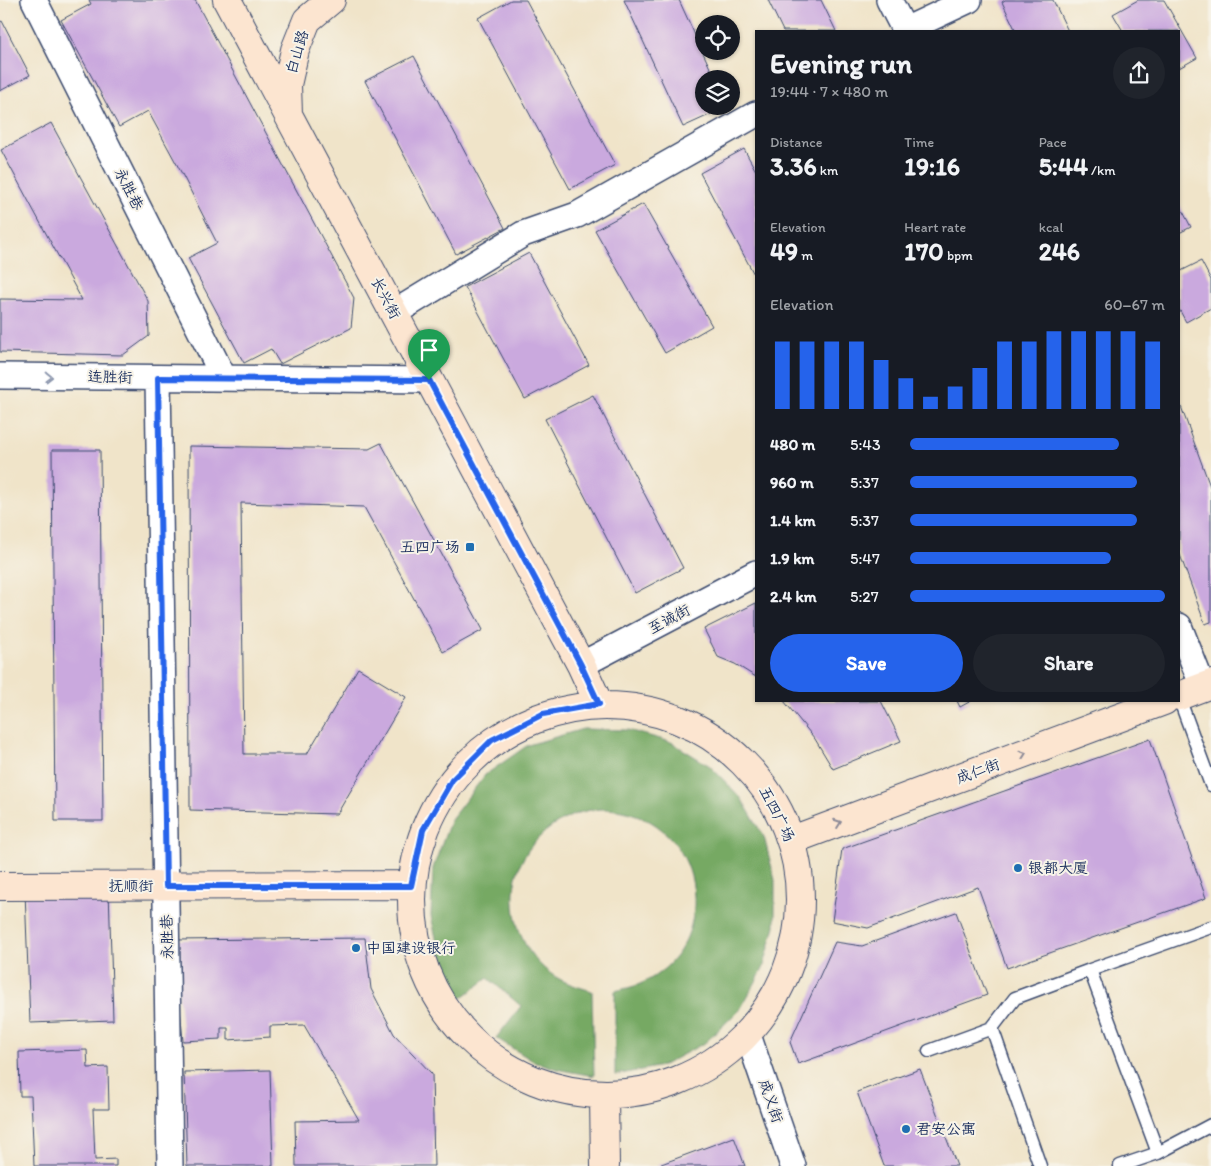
<!DOCTYPE html>
<meta charset="utf-8">
<style>
:root{--surface:#171b24;--page:#20242c;--text:#f1f3f6;--muted:#9ea1a6;--accent:#2563eb}
body{margin:0;font-family:Itim,"LXGW WenKai TC",sans-serif;background:var(--page);color:var(--text);height:100vh;display:flex;flex-direction:column;font-size:19px;white-space:nowrap}
*{box-sizing:border-box;margin:0}
p{font-size:16px;color:var(--muted)}
.icon{flex:none;width:28px;height:28px;fill:none;stroke:currentColor;stroke-width:2;stroke-linecap:round;stroke-linejoin:round}
.map{position:relative;flex:1;overflow:hidden}
.drawer{position:absolute;left:755px;top:30px;width:425px;height:672px;display:flex;flex-direction:column;background:var(--surface);border-radius:0px;box-shadow:0 1px 4px #0004}
.drawer>*{flex:none}
.controls{position:absolute;left:695px;top:15px;display:grid;gap:10px}
.controls a{display:grid;place-items:center;width:45px;height:45px;border-radius:50%;background:var(--surface);box-shadow:0 1px 4px #0004;font-size:25px}
.pin{position:absolute;display:grid;place-items:center;width:42px;height:42px;color:#fff;margin:-51px -21px;border-radius:50% 50% 50% 0;rotate:-45deg;box-shadow:0 0 5px #0007}
.pin .icon{rotate:45deg}
.round{display:grid;place-items:center;flex:none;width:52px;height:52px;border-radius:26px;background:var(--page)}
.head{display:flex;align-items:center;justify-content:space-between;height:85px;padding:0 15px}
h1{font-size:28px;font-weight:700;line-height:38px}
.metrics{display:grid;grid-template-columns:repeat(3,1fr);gap:8px;height:85px;padding:5px 15px}
.metrics div{display:grid;align-content:center}
.metrics b{font-size:25px;font-weight:700}
.metrics small{font-size:14px;font-weight:400}
.metrics p{font-size:14px}
.chart{height:140px;padding:10px 15px}
.chart p{display:flex;justify-content:space-between}
.chart svg{width:100%;height:90px;margin-top:5px;stroke:var(--accent);stroke-width:6}
.action{display:flex;gap:10px;margin-top:auto;padding:10px 15px}
.action a{flex:1;height:58px;border-radius:30px;background:var(--accent);color:#fff;font-size:20px;font-weight:700;line-height:58px;text-align:center}
.action a+a{background:var(--page);color:var(--text)}
ul{padding:0 15px;list-style:none;font-size:16px}
li{display:grid;grid-template-columns:80px 60px 1fr;align-items:center;height:38px}
li i{height:12px;border-radius:6px;background:var(--accent)}
.map>svg:first-child{display:block}
.forest{fill:#76a964;stroke:#486c61}
.building{fill:#caa9de}
.lines{fill:none;stroke-linecap:round;stroke-linejoin:round}
.lane-casing{stroke:#3b4a6e;stroke-width:15}
.street-casing{stroke:#3b4a6e;stroke-width:28}
.secondary-casing{stroke:#3b4a6e;stroke-width:30}
.lane{stroke:#fff;stroke-width:12}
.street{stroke:#fff;stroke-width:25}
.secondary{stroke:#fce5d0;stroke-width:28}
.oneway{stroke:#8d97ae}
.oneway2{stroke:#8c8a97}
.route-casing{stroke:#fff;stroke-width:10}
.route{stroke:#2563eb;stroke-width:6}
.poi-dot{fill:#1f6fb2;stroke:#f7f3e8;stroke-width:2}
.labels{text-anchor:middle;dominant-baseline:central;stroke-width:4;stroke-linejoin:round;paint-order:stroke}
.street-label{font-size:15px;fill:#1b2f5e;stroke:#f7f3e8}
.poi-label{font-size:15px;fill:#1b2f5e;stroke:#f7f3e8;text-anchor:start}
</style>
<div class="map">
<svg width="1211" height="1166" viewBox="0 0 1211 1166">
<rect width="100%" height="100%" fill="#f7f3e8"/>
<filter id="ink" filterUnits="userSpaceOnUse"><feTurbulence type="fractalNoise" baseFrequency=".02" numOctaves="2"/><feDisplacementMap in="SourceGraphic" scale="10" xChannelSelector="R" yChannelSelector="G"/><feConvolveMatrix kernelMatrix="1 2 1 2 8 2 1 2 1" color-interpolation-filters="sRGB"/></filter>
<filter id="wash" filterUnits="userSpaceOnUse"><feTurbulence type="fractalNoise" baseFrequency=".0096" numOctaves="4" result="noise"/><feDisplacementMap in="SourceGraphic" scale="20" xChannelSelector="R" yChannelSelector="G"/><feGaussianBlur stdDeviation="1.12" result="paint"/><feColorMatrix in="noise" values="0 0 0 0 0 0 0 0 0 0 0 0 0 0 0 0 0 1.4 0 .05"/><feComposite in="paint" operator="in"/></filter>
<g filter="url(#wash)">
<rect width="100%" height="100%" fill="#f0e4c9"/>
<path class="forest" d="M583,729l45,1 43,12 39,24 31,32 23,39 11,43v46l-12,43 -22,39 -35,34 -44,24 -47,9v-84c8,-2 18,-4 25,-7 81,-35 68,-156 -18,-173 -19,-4 -38,-2 -55,7 -21,10 -37,25 -47,47 -14,35 -4,79 25,104 13,12 30,17 47,22l2,85 -33,-6 -28,-9 -37,-23 25,-32 -33,-28 -28,21 -18,-35 -11,-48 2,-48 18,-49 34,-44 43,-30z"/>
<g id="blocks">
<path class="building" d="M89,0h106l159,298 -3,30 -71,36 -9,-15 -27,14 -56,-105 29,-15 -36,-71 -33,-61 -29,16 -58,-107 30,-16z
M511,0h15l89,165 -45,24 -92,-171z
M624,0h55l36,79h-11v27h25l-46,21z
M768,0h53l15,31h-53z
M1005,0h48l15,31h-52l-14,-29z
M1138,0h26l33,58 -18,10v-37h-56l-10,-17z
M2,21l28,54 -30,16v-69z
M414,56l91,172 -49,26 -91,-173z
M51,123l97,178 1,35 -26,19 -123,-3v-53l82,1 -81,-150z
M744,149l12,22v107l-56,-105z
M643,204l69,122 -47,27 -70,-123z
M1179,204l12,23 -12,6z
M529,253l60,112 -64,34 -60,-112z
M1201,261l10,19v28l-25,14 -7,-13v-37z
M593,395l90,173 -48,25 -90,-174z
M1179,401l32,88v133l-6,2 -26,-72z
M381,443l102,187 -40,22 -79,-145 -123,-4 3,251h63l51,-86 48,29 -69,117 -147,-4 -1,-364 180,3z
M52,450h48l3,371h-48z
M756,603v74l-21,-13 -17,-7 -14,-28z
M784,701h97l20,40 -68,28 -18,-30z
M957,701h14l-11,6z
M1150,739l56,159 -199,70 -29,-81 -110,41 -36,-7 10,-72z
M109,889l4,131 -83,3 -5,-131z
M956,912l31,83 -189,69 -8,-22 45,-100 27,4z
M365,938l6,51 23,45 38,40 2,92h-138l-1,-45 64,-1 -55,-95 -34,1v11l-42,3v-12h-7v11l-38,2 -9,-101z
M87,1050l1,18 20,-1 1,42h-16l2,51 21,-1v7h-82l-3,-70h-11l-1,-44z
M920,1069l37,97h-73l-27,-74z
M270,1070l3,96h-86l-3,-94z
M734,1137l11,29h-89z"/>
</g>
</g>
<g filter="url(#ink)">
<use href="#blocks" fill-opacity="0" stroke="#3b4a6e" stroke-width="1"/>
<g class="lines">
<g class="lane-casing">
<path id="lane" d="M1179,698l32,87
M1090,970l121,-43
M929,1051l63,-23
M1040,1166l-48,-138 23,-30 75,-28 68,183
M1120,1166l38,-13 53,-28"/>
</g>
<g class="street-casing">
<path id="street" d="M34,0l190,378
M889,0l16,31
M903,31l66,-31
M394,313l129,-79 54,-19 179,-101
M0,376l429,4
M158,378l12,788
M1179,626l24,61
M581,665l175,-92
M748,1035l45,131"/>
</g>
<g class="secondary-casing">
<path id="secondary" d="M227,0l354,665 18,39
M288,114l-1,-29 8,-35 12,-30 24,-20
M1179,696l32,-12
M412 900a194 194 0 1 1 388 0a194 194 0 1 1-388 0Z
M792,840l372,-139
M0,886l411,-1
M604,1096l1,70"/>
</g>
<use href="#lane" class="lane"/>
<use href="#street" class="street"/>
<use href="#secondary" class="secondary"/>
</g>
<defs><path id="oneway-chevron" d="M-2-3.5L2.5 0L-2 3.5" fill="none" stroke-width="1.6" stroke-linecap="round" stroke-linejoin="round" transform="scale(1.25)"/></defs>
<use class="oneway" href="#oneway-chevron" transform="translate(49 377) rotate(1)"/>
<g class="oneway2">
<use href="#oneway-chevron" transform="translate(1023 754) rotate(-20)"/>
<use href="#oneway-chevron" transform="translate(838 823) rotate(-20)"/>
</g>
</g>
<g class="lines" filter="url(#ink)">
<g class="route-casing">
<path id="route" d="M158,378l271,2 152,285 18,39 -56,10 -51,26 -40,40 -29,50 -12,56h-245z"/>
</g>
<use href="#route" class="route"/>
</g>
<g class="poi-dot">
<rect x="465" y="542" width="10" height="10" rx="2.5"/>
<circle cx="1018" cy="868" r="5"/>
<circle cx="356" cy="948" r="5"/>
<circle cx="906" cy="1129" r="5"/>
</g>
<g class="labels">
<g class="street-label">
<text transform="translate(297 52) rotate(-73)">白山路</text>
<text transform="translate(129 189) rotate(63)">永胜巷</text>
<text transform="translate(386 298) rotate(62)">长兴街</text>
<text transform="translate(110 377) rotate(1)">连胜街</text>
<text transform="translate(669 619) rotate(-28)">至诚街</text>
<text transform="translate(978 771) rotate(-20)">成仁街</text>
<text transform="translate(777 814) rotate(63)">五四广场</text>
<text x="131" y="886">抚顺街</text>
<text transform="translate(167 937) rotate(-91)">永胜巷</text>
<text transform="translate(771 1101) rotate(71)">成义街</text>
</g>
<g class="poi-label">
<text x="460" y="547" text-anchor="end">五四广场</text>
<text x="1028" y="868">银都大厦</text>
<text x="366" y="948">中国建设银行</text>
<text x="916" y="1129">君安公寓</text>
</g>
</g>
</svg>
<div class="controls">
<a><svg class="icon" aria-label="locate" viewBox="0 0 24 24"><circle cx="12" cy="12" r="6"/><path d="M12 2v4M12 18v4M2 12h4M18 12h4"/></svg></a>
<a><svg class="icon" aria-label="layers" viewBox="0 0 24 24"><path d="M12 4l9 5-9 5-9-5zM3 14l9 5 9-5"/></svg></a>
</div>
<div class="pin" style="left:429px;top:380px;background:#1e9e55"><svg class="icon" aria-label="arrive" viewBox="0 0 24 24"><path d="M6 21V4h12l-3 4 3 4H6"/></svg></div>
<section class="drawer">
<div class="head"><div><h1>Evening run</h1><p>19:44 · 7 × 480 m</p></div><a class="round"><svg class="icon" aria-label="share" viewBox="0 0 24 24"><path d="M12 15V3M7 8l5-5 5 5M5 13v7h14v-7"/></svg></a></div>
<div class="metrics">
<div><p>Distance</p><b>3.36<small> km</small></b></div>
<div><p>Time</p><b>19:16</b></div>
<div><p>Pace</p><b>5:44<small> /km</small></b></div>
</div>
<div class="metrics">
<div><p>Elevation</p><b>49<small> m</small></b></div>
<div><p>Heart rate</p><b>170<small> bpm</small></b></div>
<div><p>kcal</p><b>246</b></div>
</div>
<div class="chart"><p><span>Elevation</span>60–67 m</p>
<svg viewBox="0 0 160 44" preserveAspectRatio="none"><path d="M5 44V11M15 44V11M25 44V11M35 44V11M45 44V20M55 44V29M65 44V38M75 44V33M85 44V24M95 44V11M105 44V11M115 44V6M125 44V6M135 44V6M145 44V6M155 44V11"/></svg>
</div>
<ul>
<li><b>480 m</b>5:43<i style="width:82%"></i></li>
<li><b>960 m</b>5:37<i style="width:89%"></i></li>
<li><b>1.4 km</b>5:37<i style="width:89%"></i></li>
<li><b>1.9 km</b>5:47<i style="width:79%"></i></li>
<li><b>2.4 km</b>5:27<i style="width:100%"></i></li>
</ul>
<div class="action"><a>Save</a><a>Share</a></div>
</section>
</div>
